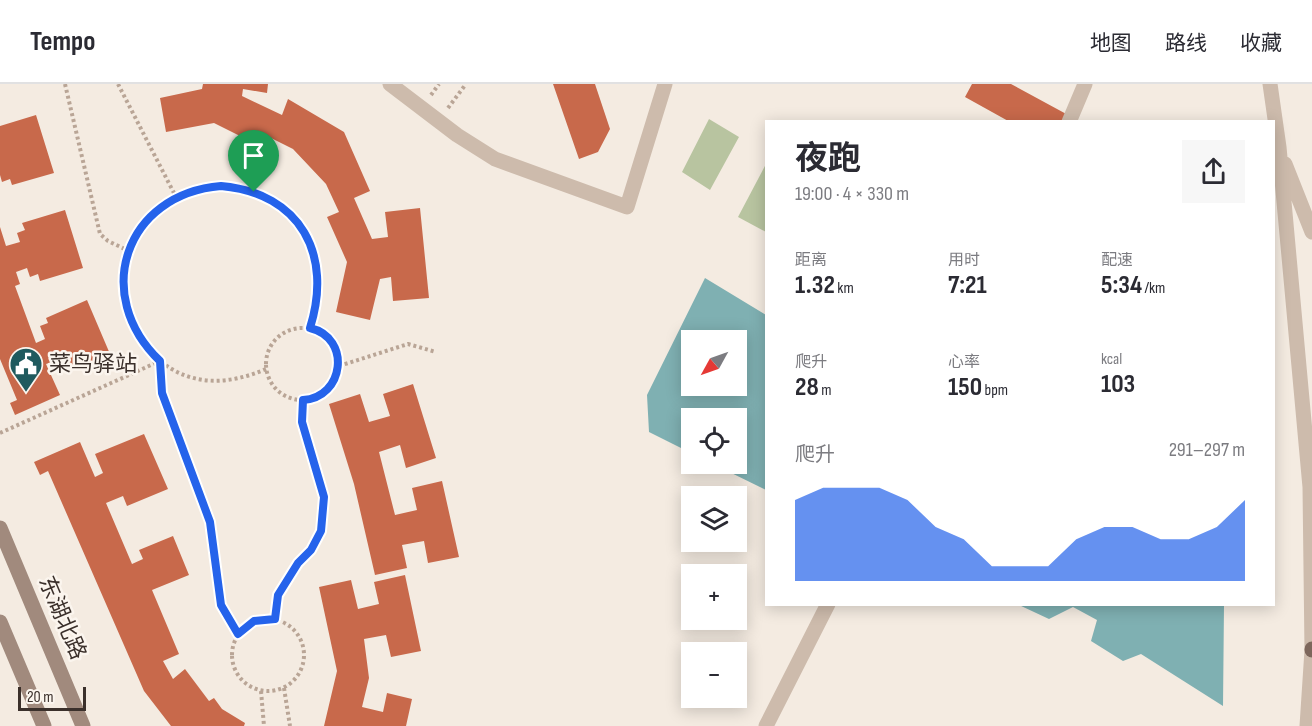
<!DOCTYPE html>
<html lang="zh">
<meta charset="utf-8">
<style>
:root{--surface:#fff;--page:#f7f7f7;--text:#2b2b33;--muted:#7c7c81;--line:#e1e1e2;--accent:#2563eb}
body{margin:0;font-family:"Sofia Sans Condensed","Noto Sans SC",sans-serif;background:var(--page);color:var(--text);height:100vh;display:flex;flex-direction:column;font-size:22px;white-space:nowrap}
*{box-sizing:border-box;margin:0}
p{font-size:20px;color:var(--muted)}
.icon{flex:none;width:33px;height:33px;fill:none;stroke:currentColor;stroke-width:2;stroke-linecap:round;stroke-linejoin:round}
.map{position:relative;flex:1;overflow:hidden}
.sheet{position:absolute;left:765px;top:36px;width:510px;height:486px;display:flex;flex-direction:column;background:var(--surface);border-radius:0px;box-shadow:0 3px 15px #0003}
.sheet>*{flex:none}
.needle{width:39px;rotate:230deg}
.controls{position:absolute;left:681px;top:246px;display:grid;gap:12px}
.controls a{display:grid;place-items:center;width:66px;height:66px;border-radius:0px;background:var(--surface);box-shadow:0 3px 15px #0003;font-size:30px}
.scale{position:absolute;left:18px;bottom:15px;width:68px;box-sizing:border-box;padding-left:6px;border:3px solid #3b302b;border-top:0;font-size:16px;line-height:21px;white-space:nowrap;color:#3b302b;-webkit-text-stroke:4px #fbf5ee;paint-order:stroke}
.pin{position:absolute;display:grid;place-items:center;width:51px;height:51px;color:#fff;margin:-62px -26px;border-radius:50% 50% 50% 0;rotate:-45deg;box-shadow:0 0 6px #0007}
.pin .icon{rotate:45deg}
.round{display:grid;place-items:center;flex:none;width:63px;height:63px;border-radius:0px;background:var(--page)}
.overview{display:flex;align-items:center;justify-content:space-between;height:102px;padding:0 30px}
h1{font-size:33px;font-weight:700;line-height:45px}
.figures{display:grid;grid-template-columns:repeat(3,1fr);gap:9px;height:102px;padding:6px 30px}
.figures div{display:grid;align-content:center}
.figures b{font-size:26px;font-weight:700}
.figures small{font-size:16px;font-weight:400}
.figures p{font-size:16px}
.chart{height:168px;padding:12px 30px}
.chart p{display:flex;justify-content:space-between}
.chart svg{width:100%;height:108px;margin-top:6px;fill:var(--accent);opacity:.7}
header{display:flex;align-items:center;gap:36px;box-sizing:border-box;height:84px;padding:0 30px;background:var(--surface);border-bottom:2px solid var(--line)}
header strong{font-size:28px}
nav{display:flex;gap:33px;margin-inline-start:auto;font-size:21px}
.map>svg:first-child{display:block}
.green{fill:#b8c4a0}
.water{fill:#7fb0b2;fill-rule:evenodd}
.building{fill:#c8694b}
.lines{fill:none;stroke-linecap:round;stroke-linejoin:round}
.path{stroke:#b9a596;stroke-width:4;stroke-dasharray:3 3;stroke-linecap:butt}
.minor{stroke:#cdbbac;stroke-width:15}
.tertiary{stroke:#cdbbac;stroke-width:15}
.secondary{stroke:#a18a7d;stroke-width:15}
.primary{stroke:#7d675c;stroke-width:15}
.route-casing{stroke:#fff;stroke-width:12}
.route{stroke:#2563eb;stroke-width:8}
.labels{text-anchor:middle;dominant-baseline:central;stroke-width:5;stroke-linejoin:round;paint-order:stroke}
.poi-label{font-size:22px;fill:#3b302b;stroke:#fbf5ee;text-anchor:start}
.street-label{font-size:22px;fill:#3b302b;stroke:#fbf5ee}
</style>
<header>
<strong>Tempo</strong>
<nav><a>地图</a><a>路线</a><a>收藏</a></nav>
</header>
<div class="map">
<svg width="1312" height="642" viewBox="0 0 1312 642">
<rect width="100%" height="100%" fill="#f4ebe1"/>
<path class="green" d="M709,35l30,18 -29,53 -28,-18z
M766,80v68l-28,-15z"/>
<path class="water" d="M705,194l61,37v175l-53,-26h23v-46h-44l-1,35 -42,-21 -2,-37zM692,256h44v46h-44z
M1019,521h205l-1,101 -82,-52 -18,7 -32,-20 6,-21 -24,-13 -24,12z"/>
<path class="building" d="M203,0h65l-1,9 -24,-4 -1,7 40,19 6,-16 56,33 26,59 -16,7 18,41 16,-2 -3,-25 35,-4 9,90 -36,3 -2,-24 -11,2 -10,41 -34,-8 11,-50 -20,-45 12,-5 -13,-28 -33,-35 -26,-13 -5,11 -48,-24 -48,9 -6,-34 42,-9z
M553,0h42l15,45 -12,23 -19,7z
M972,0h39l70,38h-71l-45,-25z
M36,31l18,58 -42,12 -2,-6 -8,3 -2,-7v-49z
M65,126l18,58 -43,13 -2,-7 -8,3 -3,-9 -11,4 4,12 -5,2 21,57 9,-4 -5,-13 8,-3 -2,-5 41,-18 23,54 -42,18 -2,-5 -7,3 -4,-9 -9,3 14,31 -45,20 -5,-12 7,-3 -17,-41v-132l6,19 14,-4 -3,-9 8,-3 -3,-7z
M413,300l23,74 -30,10 -6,-23 -21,7 16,63 22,-5 -5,-22 30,-7 17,76 -31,6 -4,-22 -22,4 5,23 -32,7 -21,-91 -25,-80 31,-10 9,28 21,-6 -7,-22z
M144,350l24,55 -41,17 -4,-10 -17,7 26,61 11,-5 -4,-9 34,-14 16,39 -37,15 27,64 -16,7 10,18 12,-10 24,32 5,-3 8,11 23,14 -1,3h-73l-27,-35 -96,-220 -8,4 -6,-13 46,-20 15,35 8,-4 -8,-19z
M405,491l16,76 -30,6 -5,-22 -22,4 5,39 -7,29 21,5 4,-19 25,6 -6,27h-82l13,-55 -18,-84 32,-7 7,29 21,-5 -5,-22z"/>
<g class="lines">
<path class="path" d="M65,0l35,150 8,7 21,10
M118,0l58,113
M431,11l8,-11
M448,24l18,-24
M266 280a36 36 0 1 1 72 0a36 36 0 1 1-72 0Z
M339,282l69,-22 28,8
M266,285c-37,16 -75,18 -107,-9 -23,-20 -38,-50 -36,-81 12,-143 236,-114 188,49
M0,349l160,-72 2,32 48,129 11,83 17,30
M275,535l2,-24 21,-32 13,-13 10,-19 3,-34 -22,-75 1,-22
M232 571a36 36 0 1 1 72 0a36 36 0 1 1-72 0Z
M284,604l6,38
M261,607l3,35"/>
<path class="minor" d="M390,0l67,51 38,24 132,48 38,-123
M1069,38l16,-38
M766,642l62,-122"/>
<path class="tertiary" d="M1270,0l9,63 31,340 2,163 -5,76
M1285,80l27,68"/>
<path class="secondary" d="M0,444l83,198
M0,538l44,104"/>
<path class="primary" d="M1312,566v-1"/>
</g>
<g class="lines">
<g class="route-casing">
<path id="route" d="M221,102c80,7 112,69 89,142 42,10 34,70 -7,72l-1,22 22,75 -3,34 -10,19 -13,13 -20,32 -3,24 -21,2 -16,13 -17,-29 -11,-83 -48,-129 -2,-32c-69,-66 -35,-167 61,-175z"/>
</g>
<use href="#route" class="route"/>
</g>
<defs>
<g id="civic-pin" transform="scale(1.725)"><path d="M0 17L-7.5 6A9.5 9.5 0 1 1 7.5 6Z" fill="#1f5a5e" stroke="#fbf5ee"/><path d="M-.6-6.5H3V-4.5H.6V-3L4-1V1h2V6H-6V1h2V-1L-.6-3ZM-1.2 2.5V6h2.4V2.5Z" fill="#fff"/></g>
</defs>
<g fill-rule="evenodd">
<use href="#civic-pin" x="26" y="280"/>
</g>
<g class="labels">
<g class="poi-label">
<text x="49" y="280">菜鸟驿站</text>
</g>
<g class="street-label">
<text transform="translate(62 534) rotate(67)">东湖北路</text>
</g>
</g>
</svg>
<div class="controls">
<a><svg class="needle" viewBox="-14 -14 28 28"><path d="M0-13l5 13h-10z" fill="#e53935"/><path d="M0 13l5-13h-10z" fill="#7c7c81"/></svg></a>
<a><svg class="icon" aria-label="locate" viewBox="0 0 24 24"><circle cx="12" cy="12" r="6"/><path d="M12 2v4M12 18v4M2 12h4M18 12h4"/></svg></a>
<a><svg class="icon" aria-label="layers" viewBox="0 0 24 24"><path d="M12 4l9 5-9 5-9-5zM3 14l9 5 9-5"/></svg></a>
<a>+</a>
<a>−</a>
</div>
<div class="scale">20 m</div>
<div class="pin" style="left:254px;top:108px;background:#1e9e55"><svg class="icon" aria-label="arrive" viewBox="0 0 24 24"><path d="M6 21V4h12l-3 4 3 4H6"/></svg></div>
<section class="sheet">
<div class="overview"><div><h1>夜跑</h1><p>19:00 · 4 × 330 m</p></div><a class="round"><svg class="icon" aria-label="share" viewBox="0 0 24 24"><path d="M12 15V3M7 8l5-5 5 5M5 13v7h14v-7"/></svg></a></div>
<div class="figures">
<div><p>距离</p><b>1.32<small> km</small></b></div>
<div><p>用时</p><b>7:21</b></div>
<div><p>配速</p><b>5:34<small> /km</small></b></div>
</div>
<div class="figures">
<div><p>爬升</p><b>28<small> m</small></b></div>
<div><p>心率</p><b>150<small> bpm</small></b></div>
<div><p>kcal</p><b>103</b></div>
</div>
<div class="chart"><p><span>爬升</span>291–297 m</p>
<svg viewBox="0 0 160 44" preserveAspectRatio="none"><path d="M0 44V11L10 6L20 6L30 6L40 11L50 22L60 27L70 38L80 38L90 38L100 27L110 22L120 22L130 27L140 27L150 22L160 11V44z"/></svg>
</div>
</section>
</div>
